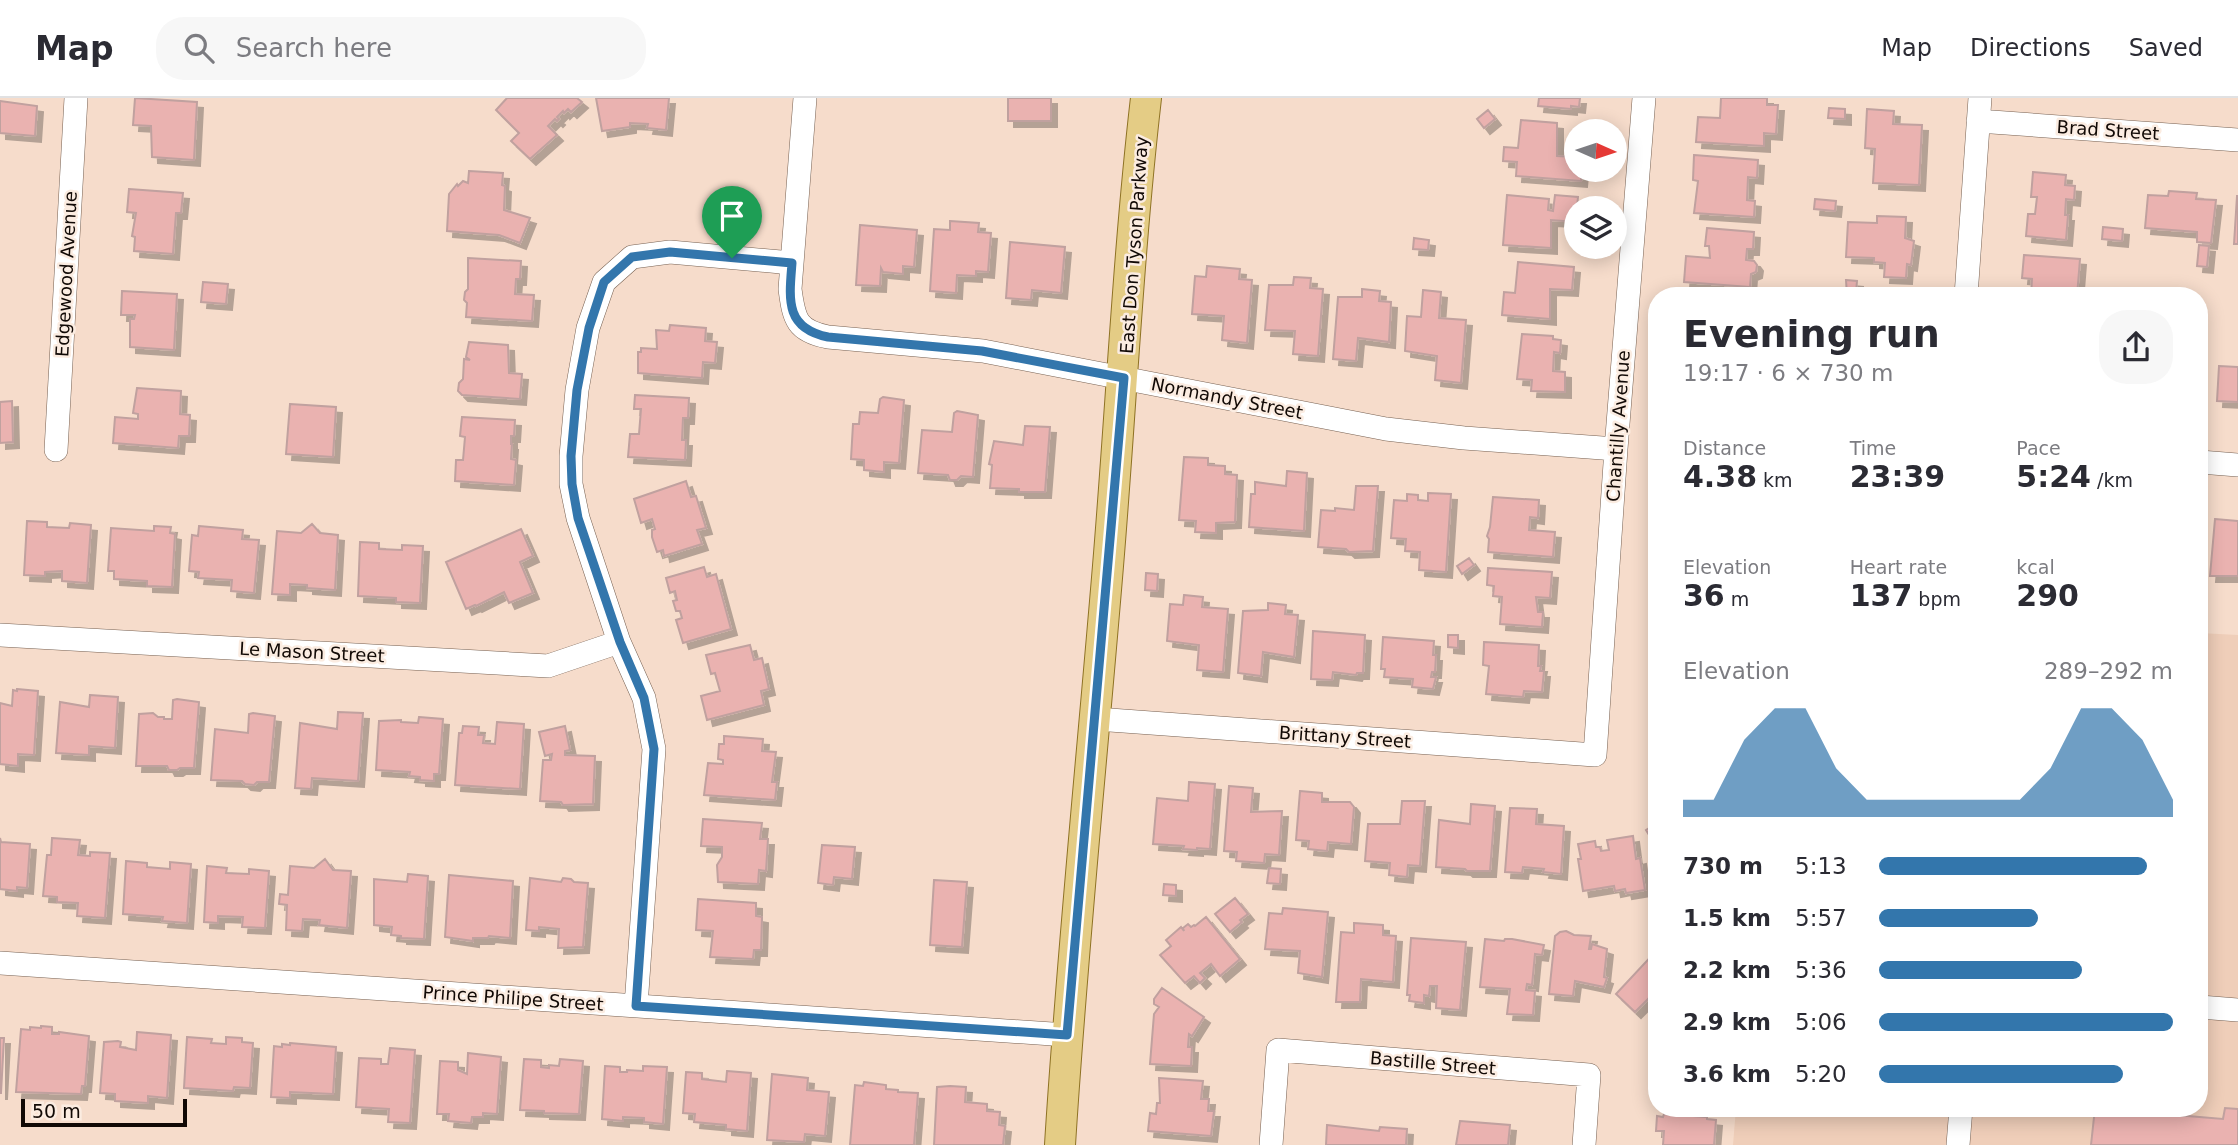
<!DOCTYPE html>
<meta charset="utf-8">
<style>
:root{--surface:#fff;--page:#f7f7f7;--text:#2b2b33;--muted:#7c7c81;--line:#e1e1e2;--accent:#3376ac}
body{margin:0;font-family:"DejaVu Sans",sans-serif;background:var(--page);color:var(--text);height:100vh;display:flex;flex-direction:column;font-size:26px;white-space:nowrap}
*{box-sizing:border-box;margin:0}
p{font-size:23px;color:var(--muted)}
.icon{flex:none;width:38px;height:38px;fill:none;stroke:currentColor;stroke-width:2;stroke-linecap:round;stroke-linejoin:round}
.map{position:relative;flex:1;overflow:hidden}
.panel{position:absolute;left:1648px;top:189px;width:560px;height:830px;display:flex;flex-direction:column;background:var(--surface);border-radius:28px;box-shadow:0 4px 18px #0003}
.panel>*{flex:none}
.needle{width:46px;rotate:93deg}
.buttons{position:absolute;left:1564px;top:21px;display:grid;gap:14px}
.buttons a{display:grid;place-items:center;width:63px;height:63px;border-radius:50%;background:var(--surface);box-shadow:0 4px 18px #0003;font-size:35px}
.scale{position:absolute;left:21px;bottom:18px;width:166px;box-sizing:border-box;padding-left:7px;border:4px solid #110905;border-top:0;font-size:19px;line-height:24px;white-space:nowrap;color:#110905;-webkit-text-stroke:5px #fbece1;paint-order:stroke}
.pin{position:absolute;display:grid;place-items:center;width:60px;height:60px;color:#fff;margin:-72px -30px;border-radius:50% 50% 50% 0;rotate:-45deg;box-shadow:0 0 7px #0007}
.pin .icon{rotate:45deg}
.round{display:grid;place-items:center;flex:none;width:74px;height:74px;border-radius:28px;background:var(--page)}
.overview{display:flex;align-items:center;justify-content:space-between;height:119px;padding:0 35px}
h1{font-size:38px;font-weight:700;line-height:52px}
.figures{display:grid;grid-template-columns:repeat(3,1fr);gap:10px;height:119px;padding:7px 35px}
.figures div{display:grid;align-content:center}
.figures b{font-size:30px;font-weight:700}
.figures small{font-size:19px;font-weight:400}
.figures p{font-size:19px}
.chart{height:196px;padding:14px 35px}
.chart p{display:flex;justify-content:space-between}
.chart svg{width:100%;height:126px;margin-top:7px;fill:var(--accent);opacity:.7}
ul{padding:0 35px;list-style:none;font-size:23px}
li{display:grid;grid-template-columns:112px 84px 1fr;align-items:center;height:52px}
li i{height:18px;border-radius:9px;background:var(--accent)}
header{display:flex;align-items:center;gap:42px;box-sizing:border-box;height:98px;padding:0 35px;background:var(--surface);border-bottom:2px solid var(--line)}
header strong{font-size:33px}
nav{display:flex;gap:38px;margin-inline-start:auto;font-size:24px}
.search{width:490px;height:63px;background:var(--page);display:flex;align-items:center;gap:18px;box-sizing:border-box;padding:0 24px;border-radius:28px;color:var(--muted);font-size:26px}
.map>svg:first-child{display:block}
.built{fill:#efceb9}
.building{fill:#eab2b0;stroke:#c0a19f;stroke-width:2;filter:url(#shadow)}
.lines{fill:none;stroke-linecap:round;stroke-linejoin:round}
.minor-casing{stroke:#776152;stroke-width:24}
.major-casing{stroke:#8e7224;stroke-width:32}
.minor{stroke:#fff;stroke-width:23}
.major{stroke:#e4cc85;stroke-width:30}
.route-casing{stroke:#fff;stroke-width:14}
.route{stroke:#3376ac;stroke-width:9}
.labels{text-anchor:middle;dominant-baseline:central;stroke-width:5;stroke-linejoin:round;paint-order:stroke}
.street-label{font-size:18px;fill:#110905;stroke:#fbece1}
</style>
<header>
<strong>Map</strong>
<div class="search"><svg class="icon" aria-label="search" viewBox="0 0 24 24"><circle cx="10" cy="10" r="6"/><path d="M15 15l6 6"/></svg>Search here</div>
<nav><a>Map</a><a>Directions</a><a>Saved</a></nav>
</header>
<div class="map">
<svg width="2238" height="1047" viewBox="0 0 2238 1047">
<defs>
<filter id="shadow"><feDropShadow dx="6" dy="6" stdDeviation="0" flood-color="#0004"/></filter>
</defs>
<rect width="100%" height="100%" fill="#f6dccb"/>
<path class="built" d="M2200,535l38,2v510h-505l3,-37h464z"/>
<path class="building" d="M135,0l62,4 -3,58 -42,-3 -1,-31 -18,-1z
M507,0h70l5,4 -11,10 -3,-3 -4,4 -1,-2 -6,6 2,2 -2,2 -2,-2 -7,7 9,9 -27,24 -19,-18 8,-8 -23,-23z
M596,0h73l-3,32 -19,-2 1,-4 -18,-1v4l-28,4z
M1008,0h43v23h-43z
M1539,0h41l-1,9 -8,-1v3l-33,-3z
M1721,0h46v7h11l-2,29 -12,-1v13l-68,-4 2,-25 22,1z
M0,3l37,5 -2,30 -35,-3z
M1829,10l16,1v10l-17,-1z
M1867,11l27,2 -1,13 29,1 -3,60 -46,-2 2,-34 -10,-1z
M1488,12l7,9 -11,9 -7,-9z
M1521,22l36,3v33l20,1v13h5l-1,11 -65,-5 1,-14 -14,-1 1,-14 14,1z
M1694,57l64,5 -1,18 -9,-1 -1,23 8,1 -1,16 -60,-4 4,-32 -5,-1z
M469,73l34,2 -1,12 3,1 -1,24 26,8 -10,25 -21,-8 -52,-4 2,-37 8,-10 1,2 5,-5 5,2z
M2033,74l33,3 -1,10 10,1 -1,14 -8,-1 -1,16h3l-2,25 -40,-4 2,-22h7l2,-17h-6z
M129,91l54,4 -2,20h-5l-3,41 -39,-3 1,-14 -3,-1 4,-23 -9,-1z
M2169,93l28,2 -1,6 20,1 -5,43 -14,-1v-10l-52,-4 3,-33 20,1z
M1507,97l42,4 -1,11 5,1 2,-16 23,2 -1,10 2,1h-2v14l-26,-2v28l-48,-3z
M2237,98h1v48h-4z
M1815,101l21,2 -1,10 -21,-2z
M1877,118l29,1 -1,21 9,3 -3,24 -4,-1 -1,14 -22,-1 1,-14 -11,-1v-4l-28,-1 2,-35 29,1z
M950,123l29,2 -1,9 13,1 -3,39 -12,-1v5l-19,-1 -1,18 -26,-2 4,-62 16,1z
M860,127l57,5 -3,37 -11,-1v8l-20,-2 -2,-4 -1,18 -24,-1z
M2103,129l20,2 -1,12 -20,-2z
M1707,130l47,4 -1,17h-6l-1,11 8,1 3,4 -1,7 -5,2 -1,13 -66,-5 2,-26 24,2 -1,-12h-4z
M1414,140l15,2 -1,10 -15,-1z
M1010,144l55,5 -4,46 -29,-3 -1,10 -25,-2z
M2199,147l10,1 -2,21 -10,-1z
M2024,157l56,4 -3,37h-46l1,-17 -10,-1z
M468,160l53,3 -1,18h-4l-1,15 19,1 -2,26 -66,-4 1,-14 -3,-3 1,-8 3,-3z
M1518,164l56,5 -2,23 -22,-1v30l-48,-4 2,-23 11,1z
M1207,168l33,3 -1,10 13,1 -5,63 -25,-3 2,-24 -32,-2 3,-38 11,1z
M1294,179l17,1 -1,10 13,1 -5,67 -25,-2 2,-23 -30,-1 4,-45h24z
M1846,182l11,1 -1,12 36,3h-45z
M203,184l25,2 -2,20 -25,-2z
M1362,191l18,2 -1,10 12,1 -2,40 -31,-4 -2,23 -23,-2 5,-62h24z
M1423,192l18,2 -2,26 27,2 -5,63 -26,-3 2,-24 -32,-5 2,-35 14,1z
M122,193l55,3 -3,56 -44,-3v-28h4l1,-4h-14z
M670,227l36,3 -1,13 12,1 -2,21 -12,-1 -1,16 -64,-5v-21h3v-4l16,1 -1,-19 13,1z
M1522,236l31,2v3l8,1 -1,13 -6,-1 -1,19 12,1v20l-34,-1 1,-11 -15,-1z
M469,244l39,3 1,28 13,1 -2,25 -58,-4 -4,-4 1,-8 4,-4 1,-20 6,1 -4,-3z
M2219,268l19,1v35l-21,-1z
M137,290l44,3 -1,23 10,1 -1,21h-10l-1,12 -65,-5 2,-26 23,2v-5l-5,-1z
M635,297l54,3 -1,20h-5l-1,22h4l-1,20 -57,-3 2,-23h9l2,-25h-7z
M883,299l21,3 -5,63 -15,-1v10l-20,-2v-10l-13,-1 2,-35h6l1,-12 18,1 2,-14z
M12,303l1,41 -13,1v-41z
M290,306l46,3 -3,50 -47,-3z
M957,313l21,4 -5,62 -12,-1 -4,4h-7l-2,-5 -30,-2 4,-43 30,2 2,-19z
M462,319l53,3 -1,16h-3v8h1l-1,15 5,1 -2,25 -59,-4 1,-21h7l2,-23 -5,-1z
M1025,328l25,1 -5,65h-26v-3l-29,-1 2,-23 -3,-1 5,-23 29,4z
M1184,359l24,1v7l17,1v8l12,1 -2,47 -19,1v10l-21,-1 1,-11 -17,-1z
M1287,373l20,2 -3,58 -55,-4 2,-33h4v-12l31,4z
M686,383l5,16 5,-1 10,32 -9,2 5,14 -38,12 -1,-6 -6,2 -5,-15v-7l3,-1 -3,-10 -11,4 -7,-24z
M1356,388h22l-5,65 -24,1 -3,-3 -28,-2 3,-37 14,1v-3l19,2z
M1428,395l23,1 -5,78 -27,-2 1,-18 -15,-1 1,-12 -15,-1 3,-38 13,1v-7l11,1v5l10,1z
M1493,399l46,3 -1,18 -8,-1 -1,13 26,2 -2,25 -65,-5 1,-13 -2,-3 3,-9z
M2215,421l23,2v55h-28z
M27,423l20,1v5l22,1 1,-5 21,2 -4,58 -25,-2v-10l-17,1v4l-21,-1z
M312,426l8,9 18,2 -3,55 -28,-2v-3l-17,-1v11l-18,-1 5,-63 24,2z
M154,428l17,1 -1,6 5,1 -3,53 -25,-1v-5l-33,-2v-8h-6l3,-43 43,3z
M199,428l44,4 -1,9 17,1 -5,53 -23,-2 1,-11 -34,-2 1,-6 -10,-1 3,-36 6,1z
M521,431l12,27 -13,6 13,31 -24,10 -5,-11 -28,14 -1,-1 -9,4 -20,-47z
M360,444l19,1v6l23,1v-5l21,1 -3,57 -24,-1v-4l-38,-2z
M1469,460l5,7 -12,9 -5,-8z
M704,469l3,10 9,-3 15,55 -48,14 -7,-23 6,-2 -2,-7h-4l-3,-10 4,-1 -2,-9 -5,2 -4,-15z
M1488,470l64,4 -2,26 -14,-1 2,15h5l-1,15 -42,-3 2,-27 -9,-1 1,-10 -7,-1z
M1146,475l12,1 -1,17 -12,-1z
M1184,497l19,2 -1,10 26,2 -5,63 -26,-2 2,-25 -32,-4 3,-37 13,1z
M1268,505l18,2 -1,9 13,1 -4,42 -31,-5 -2,24 -23,-3 5,-62 25,-1z
M1313,533l52,4 -2,38h-6l-1,2 -23,-3 -1,8 -21,-1z
M1448,537h10v13l-10,-1z
M1383,539l51,4 -1,14h3l-1,17h-3l-1,5h5l-3,12 -21,-2 1,-8 -29,-2 1,-8h-4z
M1484,544l55,3 -1,21h3l-1,5h4l-2,21 -18,-1 -1,6 -37,-3 3,-28 -6,-1z
M750,547l4,15 8,-2 7,31 -8,2 3,14 -57,15 -6,-24 19,-5 -5,-18 -4,1 -5,-19z
M17,591l21,2 -4,64 -16,-1v12l-18,-2v-61l12,3 1,-16 4,1z
M90,597l28,2 -3,51 -26,-2v9l-33,-2 4,-51 29,5z
M177,601l22,3 -5,66h-14l-3,2h-8l-2,-4h-31l3,-52 14,-1 5,4h6v2h8l1,-19z
M338,614l25,1 -5,68 -46,-3 -1,11 -16,-1 5,-65 37,6z
M253,615l22,3 -6,66h-12l-3,3 -9,-1 -3,-3 -31,-1 4,-51 33,4 1,-19z
M419,619l24,2 -4,55h-5v7l-14,-1v-3l-11,-1 1,-4 -34,-2 3,-49 22,-1v2l17,1z
M497,624l27,2 -4,65 -65,-4 4,-52h3l1,-7 16,1 -1,8h6l-1,8 12,1z
M565,628l5,24 -5,1v4l30,1 -2,48 -30,1 -2,-3 -21,-1 3,-41h8l1,-6 -7,2 -6,-24z
M724,638l39,3 -1,12 14,1 -4,30h5l-2,18 -71,-5 4,-32 15,1v-4l-5,-1 1,-15h5z
M1189,684l26,2 -5,65 -13,-1v2l-14,-1 1,-3 -31,-2 4,-46 31,3z
M1229,688l24,2 -2,24 31,-1 -3,44 -14,-1 -1,9 -28,-2 1,-9 -13,-1z
M1300,693l22,2v9h28l4,5 -3,37 -23,-2 -1,9 -19,-2 1,-8 -13,-1z
M1402,703h23l-5,65 -12,-1 -1,12 -18,-2 1,-12 -25,-2 3,-37h32z
M1471,706l24,2 -5,65h-23l-2,-2 -29,-2 3,-47 31,4z
M1510,710l27,1 -1,15 28,2 -3,48 -18,-2 1,-3 -21,-2 -1,6 -17,-1z
M703,721l59,4 -2,16h8l-2,32 -7,-1 -1,14 -40,-2 -1,-17 5,-8v-10l-21,-1z
M1657,725v25l-11,-18z
M1633,738l3,23 4,-1 5,32 -19,3 -1,-4 -10,2 -1,-5 -31,5 -5,-32h3l-3,-15 17,-3 1,6h4l1,4 8,-1 -2,-10z
M0,740l1,4 29,2 -3,44 -10,-1v4l-17,-2z
M52,740l28,2 -2,15 12,1v-4l20,1 -5,65 -28,-2 1,-13 -21,-1v-5l-14,-1 4,-41h4z
M822,747l33,2 -3,32 -18,-2 -1,8 -15,-2z
M325,761l8,11 18,1 -4,57 -28,-3 1,-5 -17,-1 -1,12 -16,-1 1,-25 -8,-1 1,-10 8,1 2,-29 24,2z
M126,763l21,2v4l23,2v-7l21,2 -4,59 -25,-2 1,-4 -40,-3z
M207,768l20,2 -1,5 23,1v-5l20,2 -4,57 -23,-1 1,-10 -25,-1v7l-14,-1z
M1269,770l12,1 -1,15 -13,-1z
M408,776l20,2 -4,63 -23,-1v-2l-10,-1 1,-8 -18,-2v-46l33,3z
M449,777l64,6 -3,57 -21,-2 -1,2h-15v3l-28,-4z
M530,780l31,4 2,-4 8,1 3,3 14,1 -5,64 -25,1 1,-19 -20,-2v4l-13,-1z
M934,782l33,2 -5,65 -32,-2z
M1164,786l12,1v11l-13,-1z
M1235,800l13,16 -8,6 2,2 -12,10 -15,-18z
M698,801l58,4v13l6,1 -1,33h-7l-1,9 -43,-2 3,-26 -17,-1z
M1283,810l45,4 -6,65 -24,-4 2,-22 -35,-2 4,-36 13,1z
M1206,819l34,42 -20,17 -9,-12 -11,9 5,5 -5,5 -6,-7 -9,7 -25,-28 11,-9 -5,-6 15,-13 3,4 -1,-3 5,-4 3,3 3,-2 1,1z
M1354,825l29,2v10l13,1 -3,46 -32,-3 -1,23h-24l5,-70 13,1z
M1566,833l8,4 17,1 -2,13h2l1,-5 15,5 -3,28 3,1 -3,9 -29,-6 -2,15 -24,-2 6,-58 5,-4z
M1411,840l55,4 -6,68 -24,-2 1,-22h-7l-1,10 -5,-1v8l-15,-2 1,-6h-3z
M1485,841l19,2 1,-2h7l32,6 -2,10 -7,-1 -3,31 -5,-1 -1,6 9,1 -2,24 -26,-1 3,-25 -30,-2z
M1657,852v54l-7,-7 -15,15 -19,-18z
M1162,890l42,29 -12,19 -3,-2 -1,13h4l-1,19 -41,-2 4,-50 5,-7 -5,-3v-5z
M41,928l11,1v7h7v-2l30,4 -4,50h-3l-1,8 -65,-2 5,-63 9,1v-3l11,1z
M137,934l34,3 -4,63 -19,-2v7l-33,-2v-7l-15,-1 4,-51 14,-1 3,1 -1,5 16,3z
M187,939l25,2 -1,4 15,1v-7l16,1v4l11,1 -3,45 -16,-1 -1,4 -49,-3z
M0,940h4l-3,55h-1z
M290,945l46,4 -3,47 -43,-2v6l-19,-1 3,-51 8,1v-3l8,1z
M390,950l25,2 -5,73 -22,-1 1,-13 -33,-2 3,-49 22,1v5h7z
M468,955l33,4 -4,57 -14,-1v4h-11l-1,6 -23,-2 1,-7h-12l3,-53 18,1v8l9,4z
M524,961l17,1v7l8,1v-3l10,1 1,-7 23,2 -4,53 -35,-1v-2l-24,-1z
M605,968l15,1v5h7v-2l16,1v-5l24,1 -4,57 -19,-2v-4l-21,-1v4l-21,-2z
M727,973l24,2 -4,58 -21,-2v-4l-32,-3 1,-8 -12,-1 3,-41 16,1v6l24,3z
M772,976l36,4 -1,12 22,2 -4,44 -20,-2 -1,8 -37,-2z
M1159,980l44,3 -2,18h8l-1,12h6l-3,25 -63,-5 2,-18 6,1 1,-11h3z
M864,984l22,3v4l12,1v2l20,1 -4,52h-64l5,-60 8,1z
M950,988l16,1 -1,15 22,2v7l13,1 -1,13 6,1 -2,19h-69l3,-58z
M2095,1010l40,4 1,-4h41l-1,7 47,4 2,-11 13,1v36h-147z
M1664,1016l43,3v2l9,1 -2,25h-51l1,-14h-8l1,-15 6,1z
M1460,1023l50,4 -2,20h-52z
M1327,1027l52,6 1,-4 27,2 -1,16h-80z"/>
<g class="lines">
<g class="minor-casing">
<path id="minor" d="M805,0l-15,191c4,31 7,42 38,48l155,14 403,78 78,9 152,11
M1978,23l260,19
M1966,198l14,-198
M56,352l20,-352
M2200,364l38,3
M0,537l548,31 71,-24
M1096,621l499,36 21,-306 28,-351
M0,865l1067,72
M636,908l18,-257 -10,-51 -25,-56 -41,-124 -7,-34v-28l6,-66 11,-62 16,-46 28,-25 38,-5 122,11
M2200,909l38,3
M1271,1047l7,-95 311,25 -5,70
M1958,1047l3,-37"/>
</g>
<g class="major-casing">
<path id="major" d="M1060,1047c12,-193 32,-386 48,-579 13,-156 20,-312 38,-468"/>
</g>
<use href="#minor" class="minor"/>
<use href="#major" class="major"/>
</g>
<g class="lines">
<g class="route-casing">
<path id="route" d="M670,154l122,11c-3,37 -7,65 36,74l154,14 142,27 -57,657 -431,-29 18,-257 -10,-51 -24,-56 -42,-124 -6,-34 -1,-28 6,-66 12,-62 15,-46 28,-25z"/>
</g>
<use href="#route" class="route"/>
</g>
<g class="labels">
<g class="street-label">
<text transform="translate(2108 32) rotate(4)">Brad Street</text>
<text transform="translate(1134 147) rotate(-86)">East Don Tyson Parkway</text>
<text transform="translate(66 176) rotate(-87)">Edgewood Avenue</text>
<text transform="translate(1227 300) rotate(11)">Normandy Street</text>
<text transform="translate(1618 328) rotate(-86)">Chantilly Avenue</text>
<text transform="translate(312 554) rotate(3)">Le Mason Street</text>
<text transform="translate(1345 639) rotate(4)">Brittany Street</text>
<text transform="translate(513 900) rotate(4)">Prince Philipe Street</text>
<text transform="translate(1433 965) rotate(5)">Bastille Street</text>
</g>
</g>
</svg>
<div class="buttons">
<a><svg class="needle" viewBox="-14 -14 28 28"><path d="M0-13l5 13h-10z" fill="#e53935"/><path d="M0 13l5-13h-10z" fill="#7c7c81"/></svg></a>
<a><svg class="icon" aria-label="layers" viewBox="0 0 24 24"><path d="M12 4l9 5-9 5-9-5zM3 14l9 5 9-5"/></svg></a>
</div>
<div class="scale">50 m</div>
<div class="pin" style="left:732px;top:160px;background:#1e9e55"><svg class="icon" aria-label="arrive" viewBox="0 0 24 24"><path d="M6 21V4h12l-3 4 3 4H6"/></svg></div>
<section class="panel">
<div class="overview"><div><h1>Evening run</h1><p>19:17 · 6 × 730 m</p></div><a class="round"><svg class="icon" aria-label="share" viewBox="0 0 24 24"><path d="M12 15V3M7 8l5-5 5 5M5 13v7h14v-7"/></svg></a></div>
<div class="figures">
<div><p>Distance</p><b>4.38<small> km</small></b></div>
<div><p>Time</p><b>23:39</b></div>
<div><p>Pace</p><b>5:24<small> /km</small></b></div>
</div>
<div class="figures">
<div><p>Elevation</p><b>36<small> m</small></b></div>
<div><p>Heart rate</p><b>137<small> bpm</small></b></div>
<div><p>kcal</p><b>290</b></div>
</div>
<div class="chart"><p><span>Elevation</span>289–292 m</p>
<svg viewBox="0 0 160 44" preserveAspectRatio="none"><path d="M0 44V38L10 38L20 17L30 6L40 6L50 27L60 38L70 38L80 38L90 38L100 38L110 38L120 27L130 6L140 6L150 17L160 38V44z"/></svg>
</div>
<ul>
<li><b>730 m</b>5:13<i style="width:91%"></i></li>
<li><b>1.5 km</b>5:57<i style="width:54%"></i></li>
<li><b>2.2 km</b>5:36<i style="width:69%"></i></li>
<li><b>2.9 km</b>5:06<i style="width:100%"></i></li>
<li><b>3.6 km</b>5:20<i style="width:83%"></i></li>
</ul>
</section>
</div>
